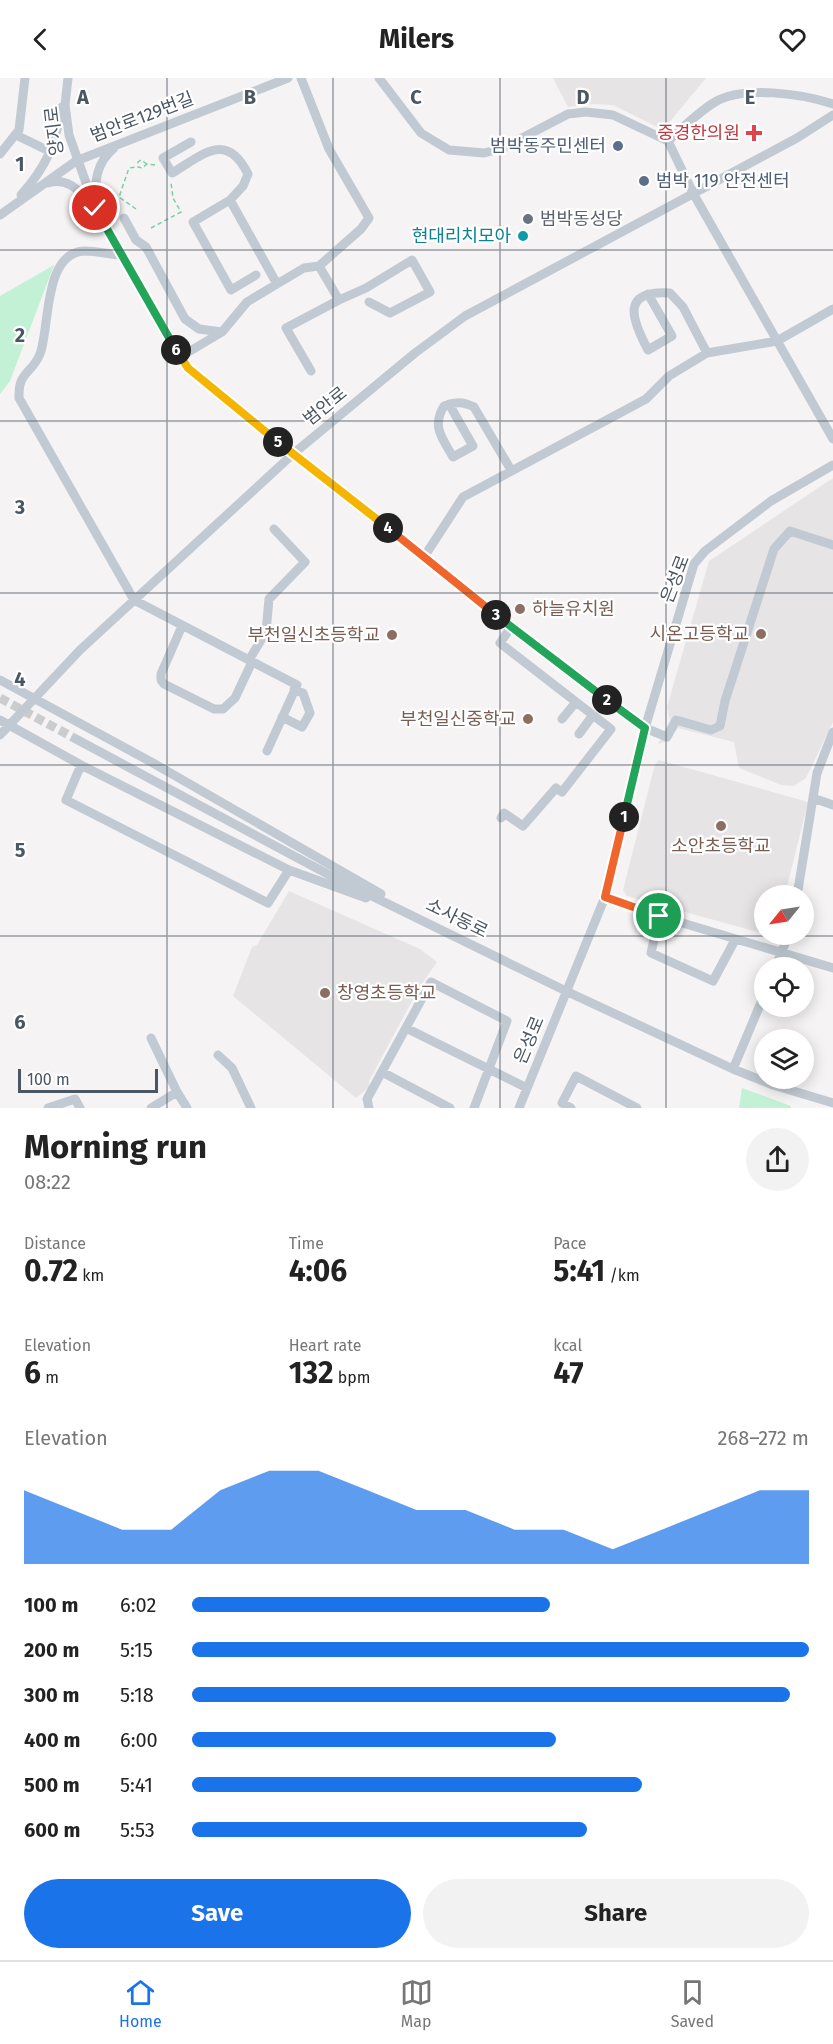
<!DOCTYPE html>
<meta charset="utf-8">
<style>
:root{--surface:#fff;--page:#f2f2f2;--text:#222;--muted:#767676;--line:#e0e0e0;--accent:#1a73e8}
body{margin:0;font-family:"Fira Sans","Noto Sans KR",sans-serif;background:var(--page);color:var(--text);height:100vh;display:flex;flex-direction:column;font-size:22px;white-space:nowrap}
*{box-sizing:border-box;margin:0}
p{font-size:20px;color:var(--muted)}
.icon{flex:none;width:33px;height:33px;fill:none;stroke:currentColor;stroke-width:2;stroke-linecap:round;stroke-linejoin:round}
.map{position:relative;height:1030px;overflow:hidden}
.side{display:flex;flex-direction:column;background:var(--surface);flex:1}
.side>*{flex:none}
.needle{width:39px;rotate:240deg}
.buttons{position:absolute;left:754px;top:807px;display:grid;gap:12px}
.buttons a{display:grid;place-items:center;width:60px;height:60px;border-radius:50%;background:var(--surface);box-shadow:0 3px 15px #0003;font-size:30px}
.scale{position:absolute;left:18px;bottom:15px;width:140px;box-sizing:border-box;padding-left:6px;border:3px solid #4a5661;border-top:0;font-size:16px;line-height:21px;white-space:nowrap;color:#4a5661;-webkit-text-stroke:4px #fff;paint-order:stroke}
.pin{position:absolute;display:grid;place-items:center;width:51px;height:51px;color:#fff;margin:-26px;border:3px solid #fff;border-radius:50%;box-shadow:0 2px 6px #0007}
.km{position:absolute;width:30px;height:30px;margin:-15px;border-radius:50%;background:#222;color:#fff;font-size:16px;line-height:30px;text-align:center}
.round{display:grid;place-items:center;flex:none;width:63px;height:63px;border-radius:32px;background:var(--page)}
.headline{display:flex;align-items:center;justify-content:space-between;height:102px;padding:0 24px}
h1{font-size:33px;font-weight:700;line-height:45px}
.figures{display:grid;grid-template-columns:repeat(3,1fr);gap:9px;height:102px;padding:6px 24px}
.figures div{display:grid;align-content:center}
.figures b{font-size:30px;font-weight:700}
.figures small{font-size:16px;font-weight:400}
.figures p{font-size:16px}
.chart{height:168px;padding:12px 24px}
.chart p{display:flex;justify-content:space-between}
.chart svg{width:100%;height:108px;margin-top:6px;fill:var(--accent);opacity:.7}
.primary-button{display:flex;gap:12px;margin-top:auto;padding:12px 24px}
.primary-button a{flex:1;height:69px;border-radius:36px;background:var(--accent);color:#fff;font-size:24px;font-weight:700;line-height:69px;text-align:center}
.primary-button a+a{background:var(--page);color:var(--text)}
ul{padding:0 24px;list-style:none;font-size:20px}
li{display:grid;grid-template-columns:96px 72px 1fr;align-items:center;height:45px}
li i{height:15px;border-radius:8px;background:var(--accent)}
header{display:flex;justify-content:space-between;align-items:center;height:78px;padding:0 24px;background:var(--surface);font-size:27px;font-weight:700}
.tabs{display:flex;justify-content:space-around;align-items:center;height:84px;border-top:2px solid var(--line);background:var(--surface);font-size:16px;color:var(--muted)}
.tabs a{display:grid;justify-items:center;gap:3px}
.tabs .current{color:var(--accent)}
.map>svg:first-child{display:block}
.education{fill:#e6e4e5}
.green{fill:#c3f1d5}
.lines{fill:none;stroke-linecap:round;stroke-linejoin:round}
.minor-tunnel{stroke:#caccce;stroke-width:9;stroke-dasharray:9 4.5;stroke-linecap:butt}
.path{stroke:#7ad0a6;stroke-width:1.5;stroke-dasharray:4.5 3;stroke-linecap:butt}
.minor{stroke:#c1cad2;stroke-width:9}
.split-1-casing{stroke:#fff;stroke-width:12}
.split-2-casing{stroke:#fff;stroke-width:12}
.split-3-casing{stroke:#fff;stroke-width:12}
.split-4-casing{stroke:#fff;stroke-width:12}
.split-5-casing{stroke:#fff;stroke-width:12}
.split-6-casing{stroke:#fff;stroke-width:12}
.split-7-casing{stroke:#fff;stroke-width:12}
.split-1{stroke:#f0652b;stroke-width:8}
.split-2{stroke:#22a559;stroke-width:8}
.split-3{stroke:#22a559;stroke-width:8}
.split-4{stroke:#f0652b;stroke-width:8}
.split-5{stroke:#f5b400;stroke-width:8}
.split-6{stroke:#f5b400;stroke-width:8}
.split-7{stroke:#22a559;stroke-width:8}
.grid{fill:none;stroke:#4a5661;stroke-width:1.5;stroke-opacity:0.55}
.health-dot{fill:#e0444e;stroke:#fff;stroke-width:2}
.service-dot{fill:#5c6f8a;stroke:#fff;stroke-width:2}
.worship-dot{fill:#6b7280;stroke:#fff;stroke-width:2}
.culture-dot{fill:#0f9aa8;stroke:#fff;stroke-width:2}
.education-dot{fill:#8d6e63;stroke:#fff;stroke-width:2}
.labels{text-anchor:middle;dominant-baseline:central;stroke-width:4.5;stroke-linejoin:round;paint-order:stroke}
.street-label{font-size:18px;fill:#4a5661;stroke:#fff}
.health-label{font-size:18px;fill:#be3a42;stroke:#fff;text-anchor:end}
.service-label{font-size:18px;fill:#4e5e75;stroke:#fff;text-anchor:end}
.worship-label{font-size:18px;fill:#5b616d;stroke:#fff;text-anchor:start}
.culture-label{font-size:18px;fill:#0d838f;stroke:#fff;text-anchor:end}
.education-label{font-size:18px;fill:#785e54;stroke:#fff;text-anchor:end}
.grid-label{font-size:20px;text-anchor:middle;font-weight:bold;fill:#4a5661;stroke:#fff;stroke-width:4.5;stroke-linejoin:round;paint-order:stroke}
</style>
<header><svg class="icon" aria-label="back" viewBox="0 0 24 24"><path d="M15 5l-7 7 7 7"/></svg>Milers<svg class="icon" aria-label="heart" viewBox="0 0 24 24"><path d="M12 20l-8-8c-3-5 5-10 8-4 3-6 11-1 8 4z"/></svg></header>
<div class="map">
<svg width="833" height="1030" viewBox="0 0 833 1030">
<rect width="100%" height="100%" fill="#f5f3f3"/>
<path class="education" d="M553,0h153l-43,52 -50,-25 -20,-1 -25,3z
M833,400v244l-27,56 -12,8 -13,-1 -42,-17 -5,-26 -56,-14 -9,13 -11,3 12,-24 -3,-13 42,-146z
M659,682l149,42 -23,93 -20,1v38l-138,-38 -4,-6 32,-126z
M289,813l131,58 17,13 -18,26 -50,93v6l-13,11 -123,-102 19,-49 5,-2z"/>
<path class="green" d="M54,187l-44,116 -10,13v-98z
M742,1010l49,18v2h-52z"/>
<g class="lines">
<path class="minor-tunnel" d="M0,620l76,41"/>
<path class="path" d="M147,86l-6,-4 -3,2v5l4,1 5,-4 8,1
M136,131l-17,-12 10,-29 8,-1
M151,150l30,-16 -8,-14 -2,-15"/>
<path class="minor" d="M68,0l-3,27 4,30 26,73 93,160 323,259 134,101 22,9 9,-17 35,10 9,-4 5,-25 49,-152 16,-18 43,14
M379,0l42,55 28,17 35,3 19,-5 65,-34 18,-2 27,3 55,26 25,52 140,246
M16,57l35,17
M668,63c15,-13 30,-29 47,-39 28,-17 88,-8 118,2
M191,64l-28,16 9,15c31,-18 54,-43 76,1l-5,12 -13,14
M0,76l19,-24 6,-52
M48,105c18,-6 30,6 41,19
M21,117c26,-29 34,-50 41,-88
M95,125c0,-22 1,-40 19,-55
M0,137l76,-54 212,-83
M124,140l12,22 10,7 39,72 14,10 23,3
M121,177c-12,-1 -25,-4 -37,-4 -41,2 -34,77 -44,103 -8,20 -22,17 -21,44l115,202 163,85 -30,66
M277,206l27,-16 15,-2 42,-37 8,-11 -40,-69 -28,-71
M648,216l24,42 -24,14c-17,-32 -27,-60 22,-57l13,14 24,46
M339,222l27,-12 46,-28 18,32 -40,21 -21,-11
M180,279l42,-25 25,-30 30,-18 -47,-84 -37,22 38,68 25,-15
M311,293l-25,-43 53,-28 -20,-34
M449,326l24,42 -20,11c-10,-18 -22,-30 -9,-51 12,-4 18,-5 30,1l37,63
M424,479l39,-60 183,-98 23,-23 38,-23 70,-12 56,-32
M182,548l-21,48v6l3,4 50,25h9l12,-11 17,-36
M249,582l17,-28 3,-33 36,-37 -31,-33
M0,602l153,83 228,131
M282,639l20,10 8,-14 -7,-20 -9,-3
M562,641l14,-17
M0,642l81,45 208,105 77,28
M579,656l14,-19
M0,657l80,-85 213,-196 122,-101 50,-37 332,-178 36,-23
M76,661l259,139 233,114 165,77 40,16 60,18
M81,687l-15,35 202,103 21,-33
M813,720l20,7
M501,740l3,-5 19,13 33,-38 6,4 49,-63 -111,-86 11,-16
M797,818l20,-123 16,-41
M605,819l54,19 174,52
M659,838l-8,37 62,28 22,-41
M775,890l14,-34
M406,950l121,60
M218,977l14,13 19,40
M733,991l32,-76
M382,994l68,36
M177,1014l10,16
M48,1030l27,-9 5,9
M151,1030l26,-16 -26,-54
M369,1030l-2,-9 64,-117 76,39 -33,87
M519,1030l86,-211 40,-169 49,-164 11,-13 66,-50 62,-36
M571,1030l-9,-5 14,-27 61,32"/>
</g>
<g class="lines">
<g class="split-1-casing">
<path id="split-1" d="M624,739l-19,80 54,19"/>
</g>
<g class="split-2-casing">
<path id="split-2" d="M607,622l38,28 -21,89"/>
</g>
<g class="split-3-casing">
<path id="split-3" d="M496,537l111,85"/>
</g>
<g class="split-4-casing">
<path id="split-4" d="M388,450l108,87"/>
</g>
<g class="split-5-casing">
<path id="split-5" d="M278,364l110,86"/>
</g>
<g class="split-6-casing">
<path id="split-6" d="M176,272l12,18 90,74"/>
</g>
<g class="split-7-casing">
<path id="split-7" d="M95,130l81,142"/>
</g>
<use href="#split-1" class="split-1"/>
<use href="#split-2" class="split-2"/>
<use href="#split-3" class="split-3"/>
<use href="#split-4" class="split-4"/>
<use href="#split-5" class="split-5"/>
<use href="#split-6" class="split-6"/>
<use href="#split-7" class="split-7"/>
</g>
<path class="grid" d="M167,0v1030M333,0v1030M500,0v1030M666,0v1030M0,172h833M0,343h833M0,515h833M0,687h833M0,858h833"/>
<path class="health-dot" d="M751 46h6v6h6v6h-6v6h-6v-6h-6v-6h6z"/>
<g class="service-dot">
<circle cx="618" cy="68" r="6"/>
<circle cx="644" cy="103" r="6"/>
</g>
<circle class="worship-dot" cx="528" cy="141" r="6"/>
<circle class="culture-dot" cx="523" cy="158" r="6"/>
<g class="education-dot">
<circle cx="520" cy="531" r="6"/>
<circle cx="761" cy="556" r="6"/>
<circle cx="392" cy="557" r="6"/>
<circle cx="528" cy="641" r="6"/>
<circle cx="721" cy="748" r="6"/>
<circle cx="325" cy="915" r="6"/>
</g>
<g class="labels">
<g class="street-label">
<text transform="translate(142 39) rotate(-21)">범안로129번길</text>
<text transform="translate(54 53) rotate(-97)">양지로</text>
<text transform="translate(325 328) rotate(-39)">범안로</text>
<text transform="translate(675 501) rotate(-69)">은성로</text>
<text transform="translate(457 840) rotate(26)">소사동로</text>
<text transform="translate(529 962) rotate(-67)">은성로</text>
</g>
<g class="health-label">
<text x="740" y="55">중경한의원</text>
</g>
<g class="service-label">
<text x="606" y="68">범박동주민센터</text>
<text x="656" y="103" text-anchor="start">범박 119 안전센터</text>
</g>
<g class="worship-label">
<text x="540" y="141">범박동성당</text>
</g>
<g class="culture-label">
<text x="511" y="158">현대리치모아</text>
</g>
<g class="education-label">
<text x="532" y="531" text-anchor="start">하늘유치원</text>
<text x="749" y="556">시온고등학교</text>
<text x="380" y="557">부천일신초등학교</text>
<text x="516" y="641">부천일신중학교</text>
<text x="721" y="768" text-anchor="middle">소안초등학교</text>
<text x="337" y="915" text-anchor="start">창영초등학교</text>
</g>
</g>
<g class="grid-label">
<text x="83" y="26">A</text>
<text x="250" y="26">B</text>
<text x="416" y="26">C</text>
<text x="583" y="26">D</text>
<text x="750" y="26">E</text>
<text x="20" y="93">1</text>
<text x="20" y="264">2</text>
<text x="20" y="436">3</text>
<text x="20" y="608">4</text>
<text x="20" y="779">5</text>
<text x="20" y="951">6</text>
</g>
</svg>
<div class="buttons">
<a><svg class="needle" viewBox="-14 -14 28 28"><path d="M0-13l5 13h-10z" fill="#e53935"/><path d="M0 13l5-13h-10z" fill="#767676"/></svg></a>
<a><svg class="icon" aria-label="locate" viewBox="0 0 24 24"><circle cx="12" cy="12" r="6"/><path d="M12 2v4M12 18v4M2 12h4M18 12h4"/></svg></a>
<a><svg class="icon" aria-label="layers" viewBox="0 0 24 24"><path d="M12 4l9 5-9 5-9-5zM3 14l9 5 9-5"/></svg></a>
</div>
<div class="scale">100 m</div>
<div class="pin" style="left:659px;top:838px;background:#1e9e55"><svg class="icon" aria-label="arrive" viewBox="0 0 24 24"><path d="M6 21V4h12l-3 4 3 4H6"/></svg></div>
<div class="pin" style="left:95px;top:130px;background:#d93025"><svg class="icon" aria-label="check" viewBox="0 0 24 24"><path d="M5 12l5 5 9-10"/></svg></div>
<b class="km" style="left:624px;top:739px">1</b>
<b class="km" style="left:607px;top:622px">2</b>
<b class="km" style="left:496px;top:537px">3</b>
<b class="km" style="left:388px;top:450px">4</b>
<b class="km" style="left:278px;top:364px">5</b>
<b class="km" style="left:176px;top:272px">6</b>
</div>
<section class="side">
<div class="headline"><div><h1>Morning run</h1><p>08:22</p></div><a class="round"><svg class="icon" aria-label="share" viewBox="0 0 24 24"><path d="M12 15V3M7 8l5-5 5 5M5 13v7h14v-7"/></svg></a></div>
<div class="figures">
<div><p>Distance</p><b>0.72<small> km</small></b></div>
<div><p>Time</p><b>4:06</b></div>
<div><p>Pace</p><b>5:41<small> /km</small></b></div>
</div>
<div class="figures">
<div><p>Elevation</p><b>6<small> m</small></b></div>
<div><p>Heart rate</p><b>132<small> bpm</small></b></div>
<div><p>kcal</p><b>47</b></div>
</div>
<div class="chart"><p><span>Elevation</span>268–272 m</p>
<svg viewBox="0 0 160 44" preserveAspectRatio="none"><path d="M0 44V14L10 22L20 30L30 30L40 14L50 6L60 6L70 14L80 22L90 22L100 30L110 30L120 38L130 30L140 22L150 14L160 14V44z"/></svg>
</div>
<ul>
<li><b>100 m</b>6:02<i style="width:58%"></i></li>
<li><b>200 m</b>5:15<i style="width:100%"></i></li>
<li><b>300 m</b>5:18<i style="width:97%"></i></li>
<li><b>400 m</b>6:00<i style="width:59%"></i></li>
<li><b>500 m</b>5:41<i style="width:73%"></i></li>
<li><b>600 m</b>5:53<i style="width:64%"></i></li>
</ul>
<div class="primary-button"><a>Save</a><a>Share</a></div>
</section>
<nav class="tabs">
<a class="current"><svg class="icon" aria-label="home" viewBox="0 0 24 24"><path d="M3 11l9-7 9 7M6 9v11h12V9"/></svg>Home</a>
<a><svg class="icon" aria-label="map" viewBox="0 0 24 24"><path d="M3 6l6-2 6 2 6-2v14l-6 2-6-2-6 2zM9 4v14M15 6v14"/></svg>Map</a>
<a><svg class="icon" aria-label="saved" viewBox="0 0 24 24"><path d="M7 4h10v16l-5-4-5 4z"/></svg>Saved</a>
</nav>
